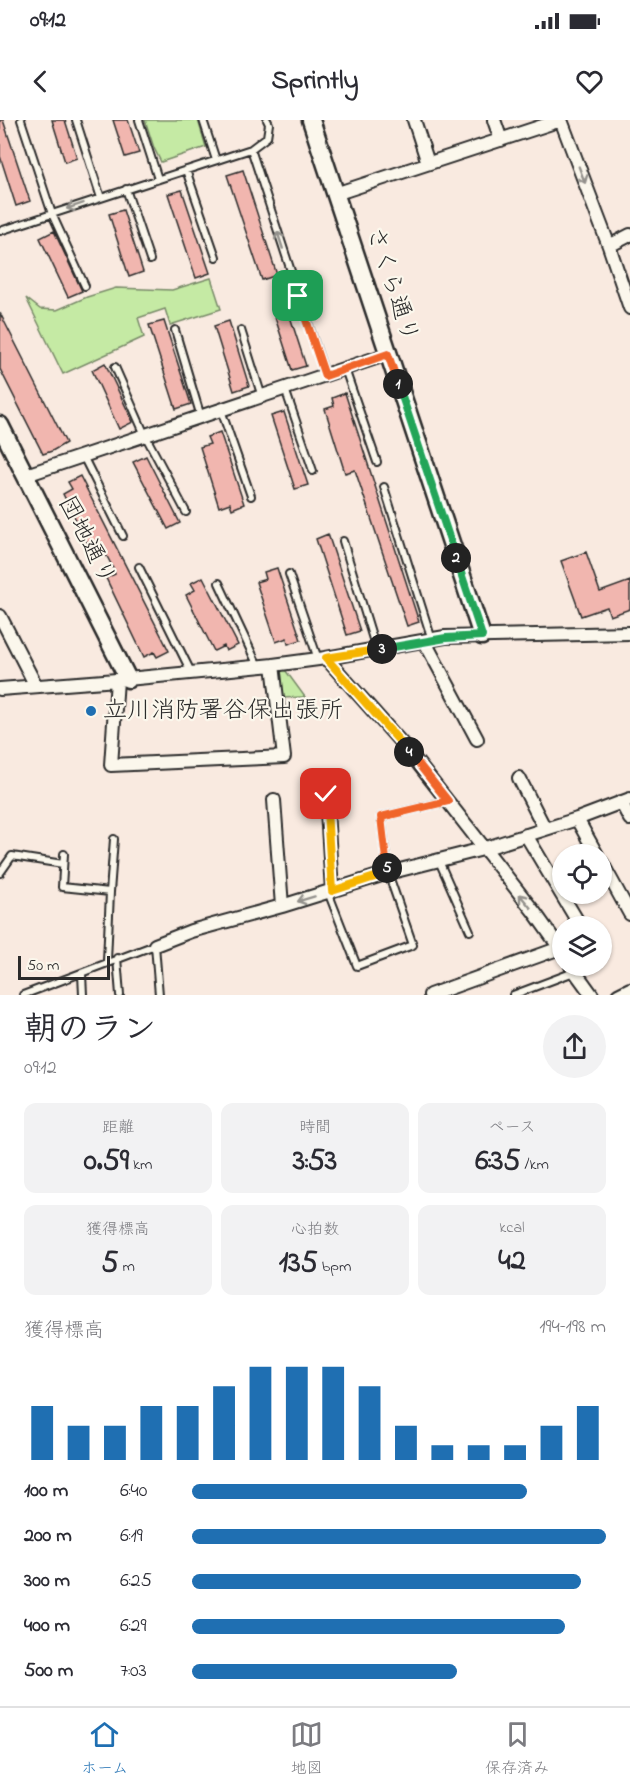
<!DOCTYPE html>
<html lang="ja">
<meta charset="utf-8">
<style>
:root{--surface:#fff;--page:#f2f2f3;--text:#2b2b33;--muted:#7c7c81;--line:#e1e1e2;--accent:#1f6fb2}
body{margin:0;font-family:"Indie Flower","Klee One",sans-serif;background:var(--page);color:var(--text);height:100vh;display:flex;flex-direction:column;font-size:22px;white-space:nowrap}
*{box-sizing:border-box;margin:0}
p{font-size:20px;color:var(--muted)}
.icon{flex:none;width:33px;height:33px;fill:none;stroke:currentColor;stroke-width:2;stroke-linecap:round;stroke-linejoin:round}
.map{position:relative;height:875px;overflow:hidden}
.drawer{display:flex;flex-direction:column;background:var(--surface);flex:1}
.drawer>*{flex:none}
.buttons{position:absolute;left:552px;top:724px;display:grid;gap:12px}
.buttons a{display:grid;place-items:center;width:60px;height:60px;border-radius:50%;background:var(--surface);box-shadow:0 2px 4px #0004;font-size:30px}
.scale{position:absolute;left:18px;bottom:15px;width:92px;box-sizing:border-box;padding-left:6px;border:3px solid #2b2b2b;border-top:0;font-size:16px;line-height:21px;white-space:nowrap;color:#2b2b2b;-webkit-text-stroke:4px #fbf7ec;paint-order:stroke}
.pin{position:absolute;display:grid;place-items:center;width:51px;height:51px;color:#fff;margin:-26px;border-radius:12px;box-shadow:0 3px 9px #0006}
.km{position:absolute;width:30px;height:30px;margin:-15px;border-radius:50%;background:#222;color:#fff;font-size:16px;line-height:30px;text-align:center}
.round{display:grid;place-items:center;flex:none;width:63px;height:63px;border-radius:32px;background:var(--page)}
.overview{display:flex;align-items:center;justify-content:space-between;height:102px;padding:0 24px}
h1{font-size:33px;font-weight:800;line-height:45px}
.stats{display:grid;grid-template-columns:repeat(3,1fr);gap:9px;height:102px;padding:6px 24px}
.stats div{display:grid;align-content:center;border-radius:12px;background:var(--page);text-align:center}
.stats b{font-size:30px;font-weight:800}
.stats small{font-size:16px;font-weight:400}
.stats p{font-size:16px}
.chart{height:168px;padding:12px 24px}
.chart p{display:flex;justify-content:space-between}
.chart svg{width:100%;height:108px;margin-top:6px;stroke:var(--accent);stroke-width:6}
ul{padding:0 24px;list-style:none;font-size:20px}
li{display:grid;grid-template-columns:96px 72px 1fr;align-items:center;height:45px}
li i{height:15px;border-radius:8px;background:var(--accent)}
.status{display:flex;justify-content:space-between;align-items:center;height:42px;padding:0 30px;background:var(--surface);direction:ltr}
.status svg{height:16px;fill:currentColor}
header{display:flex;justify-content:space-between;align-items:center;height:78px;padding:0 24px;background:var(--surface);font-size:27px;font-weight:800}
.tabs{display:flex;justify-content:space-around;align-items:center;height:84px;border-top:2px solid var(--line);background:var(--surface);font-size:16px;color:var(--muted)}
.tabs a{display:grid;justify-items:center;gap:3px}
.tabs .on{color:var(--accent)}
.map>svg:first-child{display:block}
.green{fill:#c5eaa4;stroke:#788a68;stroke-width:1.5}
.building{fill:#f1b6af;stroke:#2b2b2b;stroke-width:1.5}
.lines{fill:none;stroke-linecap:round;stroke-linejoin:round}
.lane-casing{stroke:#2b2b2b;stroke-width:10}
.street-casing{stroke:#2b2b2b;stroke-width:16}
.secondary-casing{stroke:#2b2b2b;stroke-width:21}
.lane{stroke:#fbf7ec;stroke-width:6}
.street{stroke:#fbf7ec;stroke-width:12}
.secondary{stroke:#fbf7ec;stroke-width:16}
.oneway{stroke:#93918c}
.split-1-casing{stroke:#fff;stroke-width:12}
.split-2-casing{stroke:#fff;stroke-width:12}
.split-3-casing{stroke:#fff;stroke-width:12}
.split-4-casing{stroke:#fff;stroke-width:12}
.split-5-casing{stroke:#fff;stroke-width:12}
.split-6-casing{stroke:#fff;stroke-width:12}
.split-1{stroke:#f0652b;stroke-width:8}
.split-2{stroke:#22a559;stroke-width:8}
.split-3{stroke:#22a559;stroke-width:8}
.split-4{stroke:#f5b400;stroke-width:8}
.split-5{stroke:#f0652b;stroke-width:8}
.split-6{stroke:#f5b400;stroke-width:8}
.poi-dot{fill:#1f6fb2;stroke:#fbf7ec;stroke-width:2}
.labels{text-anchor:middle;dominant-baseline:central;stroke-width:4.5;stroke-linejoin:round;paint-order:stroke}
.street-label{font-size:24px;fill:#2b2b2b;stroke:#fbf7ec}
.poi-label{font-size:24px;fill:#2b2b2b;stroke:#fbf7ec;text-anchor:start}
</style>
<div class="status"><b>09:12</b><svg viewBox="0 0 49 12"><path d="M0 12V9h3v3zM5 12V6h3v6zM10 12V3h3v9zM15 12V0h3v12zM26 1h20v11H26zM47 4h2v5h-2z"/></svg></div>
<header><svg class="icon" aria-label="back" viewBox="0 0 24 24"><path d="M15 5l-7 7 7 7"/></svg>Sprintly<svg class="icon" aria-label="heart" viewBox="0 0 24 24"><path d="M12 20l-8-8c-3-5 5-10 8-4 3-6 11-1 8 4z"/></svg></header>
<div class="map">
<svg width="630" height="875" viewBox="0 0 630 875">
<rect width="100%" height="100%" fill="#f9eae0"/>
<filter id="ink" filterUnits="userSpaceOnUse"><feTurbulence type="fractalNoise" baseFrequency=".0167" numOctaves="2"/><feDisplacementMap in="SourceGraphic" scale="12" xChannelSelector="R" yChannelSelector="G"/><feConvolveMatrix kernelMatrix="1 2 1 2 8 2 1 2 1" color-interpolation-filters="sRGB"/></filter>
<g filter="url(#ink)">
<path class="green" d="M145,0h53l8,27 -45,15 -7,-14z
M211,158l10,31 -51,16 -5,-16 -27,9 6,19 -81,37 -37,-76 14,11 17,1 30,-13 29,-9 56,2z
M283,547l22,30 -24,1 -4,-25z"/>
<path class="building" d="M0,0h3l27,81 -14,5 -16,-50z
M52,0h13l12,38 -12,4z
M113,0h15l11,33 -14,4z
M243,50l34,105 -15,5 -35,-105z
M182,70l28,83 -14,5 -28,-84z
M123,90l20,62 -14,5 -20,-63z
M54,111l28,60 -14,6 -28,-59z
M286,184l20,62 -14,4 -20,-62z
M0,193l66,130 -14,8 -9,3 -43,-85z
M164,201l27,83 -15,5 -27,-84z
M229,201l20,65 -15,5 -20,-65z
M105,243l28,59 -14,7 -27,-59z
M345,273l74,229 -12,4 -52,-156 -10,3 -20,-64 9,-3 -2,-8z
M284,292l24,73 -13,4 -24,-73z
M220,312l24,72 -12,5 -2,-6 -11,4 -19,-60 10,-3 -3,-7z
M146,336l34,67 -12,6 -35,-67z
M80,356l89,175 -12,6 -3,-5 -10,5 -38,-79 9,-4 -3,-8 -11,-21 -10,5 -28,-56 9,-5 -4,-7z
M328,414l32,97 -13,4 -31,-96z
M586,432l14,40 30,-11v28l-20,7 -3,-9 -26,9 -20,-55z
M277,448l24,72 -13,4 -1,-6 -11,4 -20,-60 10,-3 -2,-7z
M203,457l35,68 -12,6 -2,-5 -10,5 -28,-56 9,-5 -4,-7z"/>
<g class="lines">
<g class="lane-casing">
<path id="lane" d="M21,0l31,94 33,72
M76,0l25,78
M139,0l19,59
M203,0l13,40
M251,29l74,226
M186,50l30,87
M126,69l24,71
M0,111l251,-82 16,-12 2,-13 -2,-4
M175,210l26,87
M241,210l21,67
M115,247l30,68 41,77
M345,249l32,93
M285,269l28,82
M221,290l30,86
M83,336l40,80
M384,367l48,153
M343,421l33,108
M139,447l52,105
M289,454l29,85
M219,463l39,83
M64,734l-2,33 48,5
M439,741l31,70
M0,753l12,-17 51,8
M328,772l29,74 56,-21 -25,-72 -7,-56 66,-16
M117,838l3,37
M107,841l3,-69 4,-53
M82,854l1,21
M23,875l132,-50 4,50
M513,875l61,-23"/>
</g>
<g class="street-casing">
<path id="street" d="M414,0l14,43
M494,0l7,20
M561,0l48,126 21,62
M335,74l226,-74
M609,126l21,-11
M26,355l362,-121
M0,496l36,70
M425,522l52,97
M326,538l80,90 129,165 27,38
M117,560l-6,85 173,-8 -11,-92
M0,569l117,-9 156,-15 53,-7 119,-21 185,-4
M519,658l26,51
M326,674l6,97
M274,680l8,106
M621,682l9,17
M577,699l20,36
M526,715l55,92
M602,743l28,51
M155,825l36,-14 91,-25 106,-33 95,-24 94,-30 53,-20
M571,846l21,29
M430,875l130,-47
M618,875l12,-6"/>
</g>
<g class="secondary-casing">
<path id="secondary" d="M311,0l171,516
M0,305l128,254"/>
</g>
<use href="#lane" class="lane"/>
<use href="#street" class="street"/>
<use href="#secondary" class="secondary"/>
</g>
<defs><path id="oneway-shaft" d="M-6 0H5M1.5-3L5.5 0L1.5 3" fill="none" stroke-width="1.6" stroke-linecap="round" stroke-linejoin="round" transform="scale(1.5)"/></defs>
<g class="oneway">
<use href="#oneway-shaft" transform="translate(582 55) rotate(69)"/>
<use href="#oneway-shaft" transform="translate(75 86) rotate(162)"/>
<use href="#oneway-shaft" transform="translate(280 120) rotate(-108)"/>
<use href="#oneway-shaft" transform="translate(306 779) rotate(163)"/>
<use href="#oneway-shaft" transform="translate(525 781) rotate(-129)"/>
</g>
</g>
<g class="lines" filter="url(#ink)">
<g class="split-1-casing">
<path id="split-1" d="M298,176l27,80 63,-22 10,30"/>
</g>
<g class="split-2-casing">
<path id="split-2" d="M398,264l58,174"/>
</g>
<g class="split-3-casing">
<path id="split-3" d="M382,529l64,-11 36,-2 -26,-78"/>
</g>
<g class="split-4-casing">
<path id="split-4" d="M382,529l-56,9 83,94"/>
</g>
<g class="split-5-casing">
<path id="split-5" d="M387,748l-6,-51 67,-16 -39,-49"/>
</g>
<g class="split-6-casing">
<path id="split-6" d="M326,674l6,97 55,-18v-5"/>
</g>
<use href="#split-1" class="split-1"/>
<use href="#split-2" class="split-2"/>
<use href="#split-3" class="split-3"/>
<use href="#split-4" class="split-4"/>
<use href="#split-5" class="split-5"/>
<use href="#split-6" class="split-6"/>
</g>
<circle class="poi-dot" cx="91" cy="591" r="6"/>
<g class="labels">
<g class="street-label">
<text transform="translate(391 165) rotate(72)">さくら通り</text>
<text transform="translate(86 421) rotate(63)">団地通り</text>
</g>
<g class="poi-label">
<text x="103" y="591">立川消防署谷保出張所</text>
</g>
</g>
</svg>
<div class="buttons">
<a><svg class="icon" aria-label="locate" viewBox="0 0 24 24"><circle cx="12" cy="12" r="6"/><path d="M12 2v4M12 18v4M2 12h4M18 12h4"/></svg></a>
<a><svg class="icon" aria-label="layers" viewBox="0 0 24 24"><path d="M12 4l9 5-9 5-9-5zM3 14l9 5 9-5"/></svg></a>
</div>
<div class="scale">50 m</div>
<div class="pin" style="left:298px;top:176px;background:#1e9e55"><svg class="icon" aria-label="arrive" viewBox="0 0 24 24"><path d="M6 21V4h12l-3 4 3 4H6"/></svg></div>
<div class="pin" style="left:326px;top:674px;background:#d93025"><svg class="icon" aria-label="check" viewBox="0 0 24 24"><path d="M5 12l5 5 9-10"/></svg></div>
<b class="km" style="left:398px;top:264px">1</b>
<b class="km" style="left:456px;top:438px">2</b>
<b class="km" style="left:382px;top:529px">3</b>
<b class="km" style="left:409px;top:632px">4</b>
<b class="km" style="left:387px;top:748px">5</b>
</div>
<section class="drawer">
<div class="overview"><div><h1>朝のラン</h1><p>09:12</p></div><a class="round"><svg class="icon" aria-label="share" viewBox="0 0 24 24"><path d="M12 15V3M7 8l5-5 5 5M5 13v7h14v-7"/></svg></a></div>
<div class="stats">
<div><p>距離</p><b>0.59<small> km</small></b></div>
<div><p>時間</p><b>3:53</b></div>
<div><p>ペース</p><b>6:35<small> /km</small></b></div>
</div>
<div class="stats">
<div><p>獲得標高</p><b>5<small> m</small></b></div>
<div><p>心拍数</p><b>135<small> bpm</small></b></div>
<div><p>kcal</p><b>42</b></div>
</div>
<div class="chart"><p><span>獲得標高</span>194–198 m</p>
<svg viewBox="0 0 160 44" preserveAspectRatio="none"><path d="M5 44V22M15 44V30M25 44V30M35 44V22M45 44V22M55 44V14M65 44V6M75 44V6M85 44V6M95 44V14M105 44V30M115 44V38M125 44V38M135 44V38M145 44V30M155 44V22"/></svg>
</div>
<ul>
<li><b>100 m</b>6:40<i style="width:81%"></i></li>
<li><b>200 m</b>6:19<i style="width:100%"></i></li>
<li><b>300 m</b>6:25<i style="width:94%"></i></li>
<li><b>400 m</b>6:29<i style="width:90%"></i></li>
<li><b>500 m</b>7:03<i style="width:64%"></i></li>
</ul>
</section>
<nav class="tabs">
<a class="on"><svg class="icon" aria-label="home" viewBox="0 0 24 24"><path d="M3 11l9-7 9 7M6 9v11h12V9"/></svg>ホーム</a>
<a><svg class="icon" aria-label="map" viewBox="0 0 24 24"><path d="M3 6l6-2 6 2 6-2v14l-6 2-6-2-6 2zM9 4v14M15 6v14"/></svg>地図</a>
<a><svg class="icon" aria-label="saved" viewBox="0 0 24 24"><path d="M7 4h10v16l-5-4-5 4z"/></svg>保存済み</a>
</nav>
